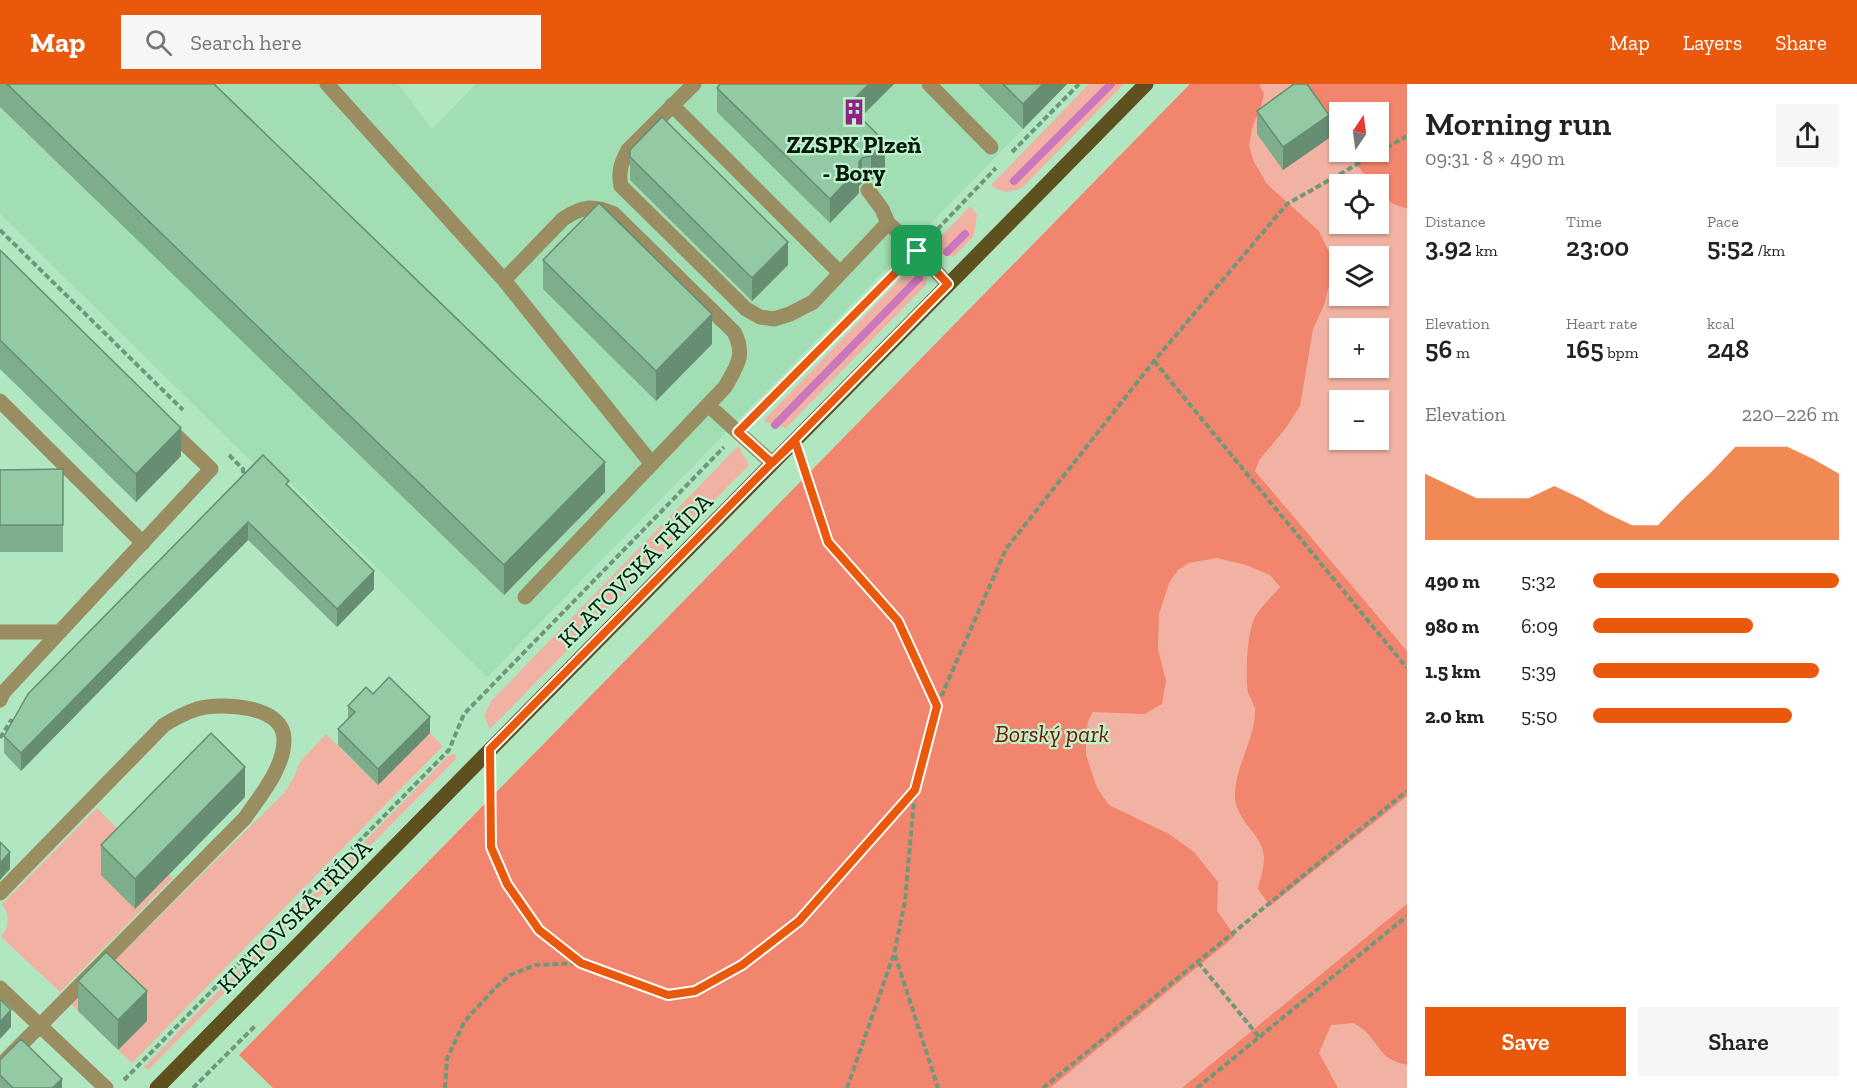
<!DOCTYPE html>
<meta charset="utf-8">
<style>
:root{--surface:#fff;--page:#f6f6f6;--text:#222;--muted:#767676;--accent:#ea580c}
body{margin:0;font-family:"Zilla Slab",serif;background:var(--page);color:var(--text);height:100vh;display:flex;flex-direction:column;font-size:22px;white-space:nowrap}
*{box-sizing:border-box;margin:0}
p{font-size:20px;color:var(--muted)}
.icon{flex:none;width:33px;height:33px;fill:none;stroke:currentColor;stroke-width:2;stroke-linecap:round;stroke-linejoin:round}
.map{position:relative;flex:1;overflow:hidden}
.drawer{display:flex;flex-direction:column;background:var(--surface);width:450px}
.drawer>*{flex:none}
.needle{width:39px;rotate:13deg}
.buttons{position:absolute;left:1329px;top:18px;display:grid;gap:12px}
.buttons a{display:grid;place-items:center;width:60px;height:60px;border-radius:0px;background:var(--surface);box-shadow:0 2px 4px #0004;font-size:30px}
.pin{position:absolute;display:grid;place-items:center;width:51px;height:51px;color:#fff;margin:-26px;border-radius:12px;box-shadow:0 3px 9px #0006}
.round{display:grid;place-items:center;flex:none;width:63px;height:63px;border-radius:0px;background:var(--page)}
.headline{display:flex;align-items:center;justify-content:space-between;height:102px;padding:0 18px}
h1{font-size:33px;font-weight:600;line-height:45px}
.metrics{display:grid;grid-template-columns:repeat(3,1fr);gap:9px;height:102px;padding:6px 18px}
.metrics div{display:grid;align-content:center}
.metrics b{font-size:26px;font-weight:600}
.metrics small{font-size:16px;font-weight:400}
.metrics p{font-size:16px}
.chart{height:168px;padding:12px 18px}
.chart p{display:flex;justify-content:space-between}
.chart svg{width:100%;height:108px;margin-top:6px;fill:var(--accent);opacity:.7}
.button{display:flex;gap:12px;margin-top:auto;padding:12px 18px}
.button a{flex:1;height:69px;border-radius:0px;background:var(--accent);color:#fff;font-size:24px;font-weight:600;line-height:69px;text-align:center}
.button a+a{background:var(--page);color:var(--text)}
ul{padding:0 18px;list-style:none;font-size:20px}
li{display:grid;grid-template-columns:96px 72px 1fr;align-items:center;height:45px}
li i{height:15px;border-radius:8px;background:var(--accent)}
header{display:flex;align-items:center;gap:36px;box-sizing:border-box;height:84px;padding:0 30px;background:var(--accent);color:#fff}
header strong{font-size:28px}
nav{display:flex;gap:33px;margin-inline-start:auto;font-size:21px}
.search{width:420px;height:54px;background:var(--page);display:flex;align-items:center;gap:15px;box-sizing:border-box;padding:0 21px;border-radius:0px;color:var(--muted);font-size:22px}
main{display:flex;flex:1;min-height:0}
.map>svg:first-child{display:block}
.built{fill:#a1deb3}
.green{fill:#f2b2a3;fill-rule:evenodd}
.forest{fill:#f2856e}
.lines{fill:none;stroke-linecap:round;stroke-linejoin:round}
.stream{stroke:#cb77bd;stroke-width:8}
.path{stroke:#6f977a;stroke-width:4;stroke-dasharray:6 3;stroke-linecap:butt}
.minor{stroke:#9a8d62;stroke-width:15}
.major{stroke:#5e501f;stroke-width:15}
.wall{fill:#7ead8c}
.shaded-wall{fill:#678d72}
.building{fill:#93c9a3;stroke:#678d72;stroke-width:1.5}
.route-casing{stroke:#fff;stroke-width:12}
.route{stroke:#ea580c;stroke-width:8}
.labels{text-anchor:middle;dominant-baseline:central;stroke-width:4.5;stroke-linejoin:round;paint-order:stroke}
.poi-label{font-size:24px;font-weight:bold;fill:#04170a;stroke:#bef4cd}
.street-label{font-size:24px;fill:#04170a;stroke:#bef4cd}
.park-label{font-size:24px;font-style:italic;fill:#761500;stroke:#bef4cd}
</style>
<header>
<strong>Map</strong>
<div class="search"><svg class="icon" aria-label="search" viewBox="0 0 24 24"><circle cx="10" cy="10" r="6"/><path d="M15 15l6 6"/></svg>Search here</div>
<nav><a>Map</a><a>Layers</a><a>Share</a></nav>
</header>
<main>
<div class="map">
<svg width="1407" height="1004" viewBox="0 0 1407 1004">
<rect width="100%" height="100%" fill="#b1e7c0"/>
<path class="built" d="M0,0h398l34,45 44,-45h339l39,39 40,-39h173l-580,593 -215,-213 -9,9 -263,-259z"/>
<path class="green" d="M1089,0h35l-101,103c-12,6 -21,7 -32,-2z
M1190,0h217v1004h-1134l-34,-33zM1340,28h38v40h-38zM1340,100h38v40h-38zM1340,172h38v40h-38zM1340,244h38v40h-38zM1340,316h38v40h-38z
M970,122l7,9 -3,21 -20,21 -16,-4 -3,-3 -1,-6z
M913,182h9l5,3 -1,16 -140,143 -23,-7z
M738,362l11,19 -259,264 -6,-13 7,-15z
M430,649l13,13 -311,317 -14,-13 28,-29 -68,-10 -7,-7 214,-212 9,-15 6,-15 26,-28 52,51z
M453,670l3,1v4l-302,305 -5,5 -6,-1 305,-312z
M97,724l35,35 -31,32 34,33 34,-34 4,4 -113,114 -59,-55c9,-12 9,-21 1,-33z"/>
<path class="forest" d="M1190,0h69l5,10 -3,12 -9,22 -3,18 5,16 13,22 52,47 11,23v28l-6,23 -11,24 -13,77 -15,23 -25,30 -5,12 152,180v145l-137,110 -12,-17c2,-10 6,-21 6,-31 0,-23 -28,-36 -29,-61 -1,-30 21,-58 20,-88 -1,-6 -6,-12 -7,-17 -3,-17 -1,-57 6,-73 5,-11 18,-22 26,-32l-10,-12 -24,-10 -29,-7 -28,5 -11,7 -9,13 -10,31 -1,35 8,32 -4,23 -17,10 -52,-2 -4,7 -3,11v25l11,33 12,17 60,29 25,18 24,30 -1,29 18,25 -185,152h-777l-34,-33z
M1296,0h111v125l-15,-6 -13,-11 -1,-8h-6l-25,-32h31v-40h-38l-1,30z
M1407,820v161c-23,-5 -25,-14 -38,-30 -4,-5 -10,-9 -16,-12l-22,2 -12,28 19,35h-156z"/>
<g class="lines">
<path class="stream" d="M1014,97l97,-97
M947,168l18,-18
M775,341l144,-147"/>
<path class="path" d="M1012,68l67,-68
M0,146l183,180
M931,152l65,-68
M1154,277l253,307
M752,334l151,-153
M229,371l14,14v8l-2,2
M802,380l26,77 70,80 39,85
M0,654l12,-19
M490,697l1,66 16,36 32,47 41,33
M895,871l43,133
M1198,878l61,75
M124,996l325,-330 15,-36 260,-267
M193,1004l62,-62
M445,1004l2,-29 17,-37 31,-34 15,-13 25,-10 46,-2 86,32 28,-4 47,-26 57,-44 116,-131
M847,1004l47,-134 11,-53 10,-111 22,-84 69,-157 148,-188 133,-157 120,-68
M1043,1004l364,-297
M1197,1004l210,-172"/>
<path class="minor" d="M327,0l177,196 148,184
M694,0l-66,66c-7,13 -10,22 -7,36l125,123 14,8 14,2 16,-5 23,-12 75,-79
M929,0l62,63
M672,21l168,168
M868,106l14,19 6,14 22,20 38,41
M504,196l59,-61c19,-13 30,-14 51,-5l120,118c12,23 3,34 -9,55l-200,210
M0,317l143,142
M708,321l64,58
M0,548h60
M0,616l3,-7 208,-224 -44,-42
M0,809l164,-168c11,-7 21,-12 33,-16 24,-7 88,-4 87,31 0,28 -24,56 -39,78l-245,248
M0,904l106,100"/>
<path class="major" d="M157,1004l989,-1004"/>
</g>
<path class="wall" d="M0,0h214l391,408 -101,103 -504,-488z
M720,0h174l-34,33 25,50 -14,14 -9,2 -3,3v7l-29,30 -113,-111v-24z
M978,0h89l-44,45z
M1257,27l72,27 -46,32 -26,-36z
M630,66l158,115 -36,36 -122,-121z
M0,166l181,206 -45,46 -136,-133z
M543,176l169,84 -56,57 -113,-112z
M63,385v83h-63v-82z
M289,403l85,102 -37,38 -89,-87 -227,231 -17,-18v-17z
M373,610l57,39 -52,52 -40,-40v-16l10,-10v-13z
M245,713l-110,112 -34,-34v-30z
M78,897l69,40 -29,29 -40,-39z
M0,976l62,28h-62z"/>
<path class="shaded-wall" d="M869,0h25l-46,46v-25z
M1043,0h24l-44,45v-25z
M1329,31v23l-46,32v-23z
M885,58v25l-14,14v-25z
M862,74v25l-3,3v7l-29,30v-24z
M788,158v23l-36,36v-23z
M712,230v30l-56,57v-30z
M181,344v28l-45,46v-28z
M605,378v30l-101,103v-30z
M248,438v18l-227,231v-18z
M374,487v18l-37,38v-18z
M430,633v16l-52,52v-16z
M245,683v30l-110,112v-30z
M10,768v17l-10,11v-17z
M147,907v30l-29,29v-30z
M11,926v17l-11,12v-17z
M62,995v9h-10z"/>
<path class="building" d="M7,0h207l391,378 -101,103z
M720,0h149l-21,21 37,37 -14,14 -9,2 -3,4v6l-29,31 -113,-111z
M1003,0h40l-20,20z
M1294,0h13l22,31 -46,32 -26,-36z
M662,33l126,125 -36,36 -122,-121v-7z
M599,119l113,111 -56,57 -113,-111z
M0,166l181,178 -45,46 -136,-134z
M263,371l26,26 -3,3 88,87 -37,38 -89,-87 -227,231 -17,-17 24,-42z
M63,385v56h-63v-55z
M389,593l41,40 -52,52 -40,-40 17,-17 -7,-6 18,-19 7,7z
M211,649l34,34 -110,112 -34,-34z
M0,758l10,10 -10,11z
M106,868l41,39 -29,29 -40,-39z
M0,915l11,11 -11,12z
M21,955l41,40 -10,9h-39l-13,-13v-15z"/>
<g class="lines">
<g class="route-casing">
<path id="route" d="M917,167l31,33 -458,465 1,98 16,37 32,46 42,33 87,32 27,-4 47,-26 57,-44 116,-131 22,-84 -39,-85 -70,-79 -33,-101 -23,22 -34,-31 179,-181"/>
</g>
<use href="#route" class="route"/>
</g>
<defs>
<g id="building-bare" transform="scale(2.07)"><path d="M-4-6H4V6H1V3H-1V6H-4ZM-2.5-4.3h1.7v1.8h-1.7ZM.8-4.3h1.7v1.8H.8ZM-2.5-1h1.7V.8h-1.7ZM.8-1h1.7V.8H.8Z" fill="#912284" stroke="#bef4cd" stroke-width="2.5" paint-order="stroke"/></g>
</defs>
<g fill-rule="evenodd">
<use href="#building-bare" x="854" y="28"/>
</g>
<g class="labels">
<g class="poi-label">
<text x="854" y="60">ZZSPK Plzeň<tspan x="854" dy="28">- Bory</tspan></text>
</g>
<g class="street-label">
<text transform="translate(635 486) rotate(-45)">KLATOVSKÁ TŘÍDA</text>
<text transform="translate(294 832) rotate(-45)">KLATOVSKÁ TŘÍDA</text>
</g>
<g class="park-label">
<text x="1052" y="649">Borský park</text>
</g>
</g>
</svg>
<div class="buttons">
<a><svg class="needle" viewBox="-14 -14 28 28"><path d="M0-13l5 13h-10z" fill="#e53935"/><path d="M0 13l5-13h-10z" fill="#767676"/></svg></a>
<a><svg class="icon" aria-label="locate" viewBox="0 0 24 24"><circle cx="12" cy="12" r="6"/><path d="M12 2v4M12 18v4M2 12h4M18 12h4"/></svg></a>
<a><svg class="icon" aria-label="layers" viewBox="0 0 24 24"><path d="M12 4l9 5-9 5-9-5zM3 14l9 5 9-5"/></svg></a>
<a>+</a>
<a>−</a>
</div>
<div class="pin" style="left:917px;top:167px;background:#1e9e55"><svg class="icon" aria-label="arrive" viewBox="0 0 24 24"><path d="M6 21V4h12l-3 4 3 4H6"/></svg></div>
</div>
<section class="drawer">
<div class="headline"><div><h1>Morning run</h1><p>09:31 · 8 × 490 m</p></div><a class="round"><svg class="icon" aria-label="share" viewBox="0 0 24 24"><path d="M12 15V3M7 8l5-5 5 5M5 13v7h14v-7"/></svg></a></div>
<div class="metrics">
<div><p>Distance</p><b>3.92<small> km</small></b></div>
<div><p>Time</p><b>23:00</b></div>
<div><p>Pace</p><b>5:52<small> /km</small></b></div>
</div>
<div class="metrics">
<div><p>Elevation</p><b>56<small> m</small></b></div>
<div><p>Heart rate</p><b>165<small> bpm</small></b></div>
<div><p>kcal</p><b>248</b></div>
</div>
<div class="chart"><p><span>Elevation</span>220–226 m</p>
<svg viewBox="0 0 160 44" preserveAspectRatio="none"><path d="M0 44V17L10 22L20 27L30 27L40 27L50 22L60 27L70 33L80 38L90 38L100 27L110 17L120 6L130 6L140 6L150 11L160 17V44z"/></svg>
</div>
<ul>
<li><b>490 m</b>5:32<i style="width:100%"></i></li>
<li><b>980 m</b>6:09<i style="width:65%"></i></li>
<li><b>1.5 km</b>5:39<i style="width:92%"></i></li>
<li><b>2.0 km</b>5:50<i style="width:81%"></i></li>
</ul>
<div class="button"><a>Save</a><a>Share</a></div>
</section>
</main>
